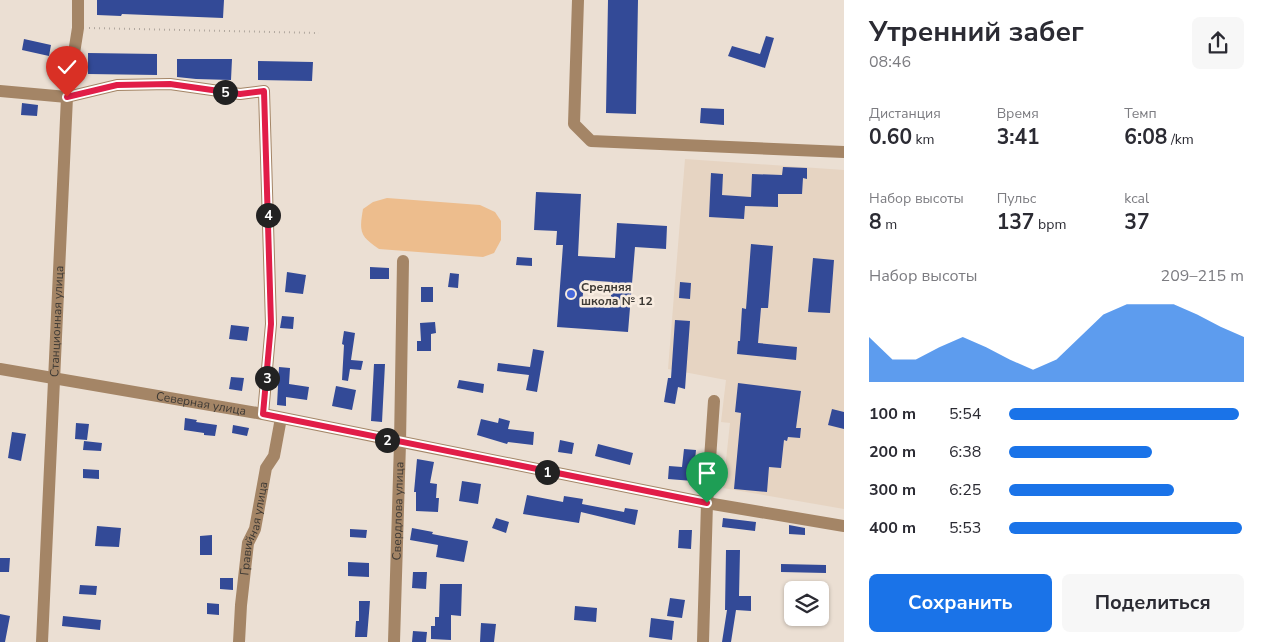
<!DOCTYPE html>
<html lang="ru">
<meta charset="utf-8">
<style>
:root{--surface:#fff;--page:#f7f7f7;--text:#2b2b33;--muted:#7c7c81;--accent:#1a73e8}
body{margin:0;font-family:"Nunito Sans",sans-serif;background:var(--page);color:var(--text);height:100vh;display:flex;flex-direction:column;font-size:19px;white-space:nowrap}
*{box-sizing:border-box;margin:0}
p{font-size:16px;color:var(--muted)}
.icon{flex:none;width:28px;height:28px;fill:none;stroke:currentColor;stroke-width:2;stroke-linecap:round;stroke-linejoin:round}
.map{position:relative;flex:1;overflow:hidden}
.panel{display:flex;flex-direction:column;background:var(--surface);width:425px}
.panel>*{flex:none}
.buttons{position:absolute;left:784px;top:581px;display:grid;gap:10px}
.buttons a{display:grid;place-items:center;width:45px;height:45px;border-radius:8px;background:var(--surface);box-shadow:0 1px 4px #0004;font-size:25px}
.pin{position:absolute;display:grid;place-items:center;width:42px;height:42px;color:#fff;margin:-51px -21px;border-radius:50% 50% 50% 0;rotate:-45deg;box-shadow:0 0 5px #0007}
.pin .icon{rotate:45deg}
.km{position:absolute;width:25px;height:25px;margin:-12px;border-radius:50%;background:#222;color:#fff;font-size:14px;line-height:25px;text-align:center}
.round{display:grid;place-items:center;flex:none;width:52px;height:52px;border-radius:8px;background:var(--page)}
.summary{display:flex;align-items:center;justify-content:space-between;height:85px;padding:0 25px}
h1{font-size:28px;font-weight:700;line-height:38px}
.metrics{display:grid;grid-template-columns:repeat(3,1fr);gap:8px;height:85px;padding:5px 25px}
.metrics div{display:grid;align-content:center}
.metrics b{font-size:21px;font-weight:700}
.metrics small{font-size:14px;font-weight:400}
.metrics p{font-size:14px}
.chart{height:140px;padding:10px 25px}
.chart p{display:flex;justify-content:space-between}
.chart svg{width:100%;height:90px;margin-top:5px;fill:var(--accent);opacity:.7}
.button{display:flex;gap:10px;margin-top:auto;padding:10px 25px}
.button a{flex:1;height:58px;border-radius:8px;background:var(--accent);color:#fff;font-size:20px;font-weight:700;line-height:58px;text-align:center}
.button a+a{background:var(--page);color:var(--text)}
ul{padding:0 25px;list-style:none;font-size:16px}
li{display:grid;grid-template-columns:80px 60px 1fr;align-items:center;height:38px}
li i{height:12px;border-radius:6px;background:var(--accent)}
main{display:flex;flex:1;min-height:0}
.map>svg:first-child{display:block}
.built{fill:#e6d4c2}
.green{fill:#edbd8d}
.building{fill:#334a97;fill-rule:evenodd}
.lines{fill:none;stroke-linecap:round;stroke-linejoin:round}
.path{stroke:#b0a79e;stroke-width:2;stroke-dasharray:1 4;stroke-linecap:butt}
.minor{stroke:#a48566;stroke-width:12}
.route-casing{stroke:#fff;stroke-width:10}
.route{stroke:#e11d48;stroke-width:6}
.poi-dot{fill:#4667da;stroke:#f8ece0;stroke-width:2}
.labels{text-anchor:middle;dominant-baseline:central;stroke-width:5;stroke-linejoin:round;paint-order:stroke}
.poi-label{font-size:12px;font-weight:bold;fill:#3d3934;stroke:#f8ece0;text-anchor:start}
.street-label{font-size:12px;fill:#3d3934;stroke:#f8ece0}
</style>
<main>
<div class="map">
<svg width="844" height="642" viewBox="0 0 844 642">
<rect width="100%" height="100%" fill="#ebdfd3"/>
<path class="built" d="M685,159l159,11v339l-121,-21 7,-65 -9,-1 5,-42 -58,-11z"/>
<path class="green" d="M387,198l93,7 15,7 6,9v19l-7,13 -11,4 -104,-8c-19,-13 -20,-17 -16,-40l10,-7z"/>
<path class="building" d="M97,0h127l-1,18 -101,-4 -1,2 -24,-1z
M608,0h30l-2,114 -30,-1z
M766,36l8,2 -9,30 -37,-12 4,-10 28,8z
M24,39l27,6 -2,11 -27,-6z
M88,53l69,1v21l-69,-1z
M177,59h55l-1,21 -35,-1 -19,-2z
M258,61l55,1 -1,19 -54,-1z
M22,103l16,2 -1,11 -16,-1z
M701,108l23,1v16l-24,-2z
M783,167l24,1v11l-4,-1 -1,16h-24v13l-33,-1 -1,13 -35,-2 2,-44 12,1 -1,21 29,2 1,-23 30,1z
M536,192l45,2 -3,62 37,2 2,-35 50,3 -1,23 -31,-2 -7,85 -71,-5 6,-82h-7l1,-14 -23,-1zM584,280l28,2 -2,26 -28,-2z
M751,244l22,2 -5,62h-7l-3,35 39,4 -1,13 -59,-6 1,-13h2l2,-33 4,1z
M517,257l15,1v8l-16,-1z
M813,258l21,2 -4,53 -22,-1z
M370,267l19,1v11h-19z
M287,272l19,3 -3,19 -18,-2z
M450,273l9,1 -1,14 -10,-1z
M680,282l11,1 -1,16 -11,-1z
M421,287h12v15h-12z
M282,316l12,1 -1,12 -13,-1z
M675,320l15,1 -5,68 -7,-2 -3,17 -11,-2 4,-24h3z
M435,322l1,11 -5,1v17h-14v-10h4l-1,-18z
M231,325l18,2 -2,14 -18,-2z
M344,331l11,2 -4,27 12,1 -2,9 -11,-1 -2,12 -6,-1 2,-35 -2,-1z
M533,349l11,2 -7,41 -11,-2 3,-15 -32,-4 1,-8 32,4z
M374,364h11l-3,58 -11,-1z
M279,367l11,1 -1,16 20,3 -2,13 -21,-3v9l-9,-1z
M231,377l13,1 -2,13 -13,-2z
M459,380l25,4 -1,9 -26,-5z
M738,383l63,8 -5,37h5l-1,10 -12,-1 -1,4 -3,-1 -3,28 -12,-1 -2,25 -33,-3 7,-76 -6,-1z
M336,386l20,4 -4,20 -20,-4z
M832,409l12,3v17l-16,-4z
M185,418l12,2 -1,2 21,3 -2,11 -11,-1v-2l-20,-3z
M499,418l11,3 -2,8 26,3 -1,13 -25,-3 -1,2 -30,-9 4,-16 17,4z
M76,423l13,1 -2,16 -12,-1z
M233,425l16,3 -2,8 -15,-3z
M12,432l14,2 -5,27 -13,-3z
M560,440l14,3 -2,11 -14,-2z
M84,441l18,2 -1,8 -18,-1z
M598,444l35,9 -3,12 -35,-9z
M684,449l12,1 -3,31 -25,-2 1,-13 13,1z
M417,459l17,3 -4,21 7,1 -1,14h3l-1,14 -22,-1v-19h-2z
M83,469l16,1v9l-16,-1z
M462,481l19,3 -3,20 -19,-3z
M527,495l36,7 1,-6 19,3 -1,5 42,8 1,-4 13,2 -3,15 -54,-13 -2,11 -56,-9z
M496,518l13,4 -3,11 -14,-5z
M723,518l33,4 -1,9 -33,-4z
M789,525l16,3v7l-16,-1z
M97,526l24,2 -2,19 -24,-1z
M412,528l21,4 -1,2 36,7 -4,21 -28,-5 2,-12 -28,-5z
M350,529l17,1 -1,8 -16,-1z
M679,530h13l-1,19 -13,-1z
M212,535v20h-12v-19z
M726,550h14l-1,46h12v15l-15,-1 -5,32h-9l5,-32h-2z
M0,558h10l-1,14h-9z
M348,562l21,1v14l-21,-1z
M781,564l45,1v8l-45,-1z
M413,572h14l-1,17 -14,-1z
M220,578h13v12l-13,-1z
M440,584h22l-1,32 -10,-1v25l-20,-1v-13h4v-9h4z
M80,585l17,1 -1,9 -17,-1z
M670,598l15,2 -3,18 -15,-2z
M359,601h11l-3,36h-12l1,-16h3z
M207,603l12,1v11l-12,-1z
M575,606l22,2 -1,14 -22,-2z
M0,614l10,2 -5,26h-5z
M63,616l38,4 -1,10 -38,-4z
M651,618l23,3 -2,19 -23,-3z
M481,623l15,1 -2,18h-14z
M413,631l14,1 -1,10h-14z"/>
<g class="lines">
<path class="path" d="M89,28l230,5"/>
<g class="minor">
<path d="M578,0l-4,124 17,17 253,11"/>
<path d="M0,91l67,6 50,-12 53,-1 70,10 24,-3 7,233 -8,90"/>
<path id="s1" d="M0,369l263,45 444,89 137,23"/>
<path id="s2" d="M42,642l25,-545 11,-69v-28"/>
<path id="s3" d="M239,642l2,-37 7,-62 7,-14 11,-61 8,-12 7,-38"/>
<path id="s4" d="M394,642l6,-199 3,-182"/>
<path d="M703,642l4,-139 7,-102"/>
</g>
</g>
<g class="lines">
<g class="route-casing">
<path id="route" d="M67,97l50,-12 53,-1 70,10 24,-3 7,233 -8,90 444,89"/>
</g>
<use href="#route" class="route"/>
</g>
<circle class="poi-dot" cx="571" cy="294" r="5"/>
<g class="labels">
<g class="poi-label">
<text x="581" y="287">Средняя<tspan x="581" dy="14">школа № 12</tspan></text>
</g>
<g class="street-label">
<text stroke="none"><textPath href="#s2" startOffset="321">Станционная улица</textPath></text>
<text stroke="none"><textPath href="#s1" startOffset="204">Северная улица</textPath></text>
<text stroke="none"><textPath href="#s4" startOffset="131">Свердлова улица</textPath></text>
<text stroke="none"><textPath href="#s3" startOffset="115">Гравийная улица</textPath></text>
</g>
</g>
</svg>
<div class="buttons">
<a><svg class="icon" aria-label="layers" viewBox="0 0 24 24"><path d="M12 4l9 5-9 5-9-5zM3 14l9 5 9-5"/></svg></a>
</div>
<div class="pin" style="left:707px;top:503px;background:#1e9e55"><svg class="icon" aria-label="arrive" viewBox="0 0 24 24"><path d="M6 21V4h12l-3 4 3 4H6"/></svg></div>
<div class="pin" style="left:67px;top:97px;background:#d93025"><svg class="icon" aria-label="check" viewBox="0 0 24 24"><path d="M5 12l5 5 9-10"/></svg></div>
<b class="km" style="left:547px;top:472px">1</b>
<b class="km" style="left:387px;top:440px">2</b>
<b class="km" style="left:267px;top:378px">3</b>
<b class="km" style="left:268px;top:215px">4</b>
<b class="km" style="left:225px;top:92px">5</b>
</div>
<section class="panel">
<div class="summary"><div><h1>Утренний забег</h1><p>08:46</p></div><a class="round"><svg class="icon" aria-label="share" viewBox="0 0 24 24"><path d="M12 15V3M7 8l5-5 5 5M5 13v7h14v-7"/></svg></a></div>
<div class="metrics">
<div><p>Дистанция</p><b>0.60<small> km</small></b></div>
<div><p>Время</p><b>3:41</b></div>
<div><p>Темп</p><b>6:08<small> /km</small></b></div>
</div>
<div class="metrics">
<div><p>Набор высоты</p><b>8<small> m</small></b></div>
<div><p>Пульс</p><b>137<small> bpm</small></b></div>
<div><p>kcal</p><b>37</b></div>
</div>
<div class="chart"><p><span>Набор высоты</span>209–215 m</p>
<svg viewBox="0 0 160 44" preserveAspectRatio="none"><path d="M0 44V22L10 33L20 33L30 27L40 22L50 27L60 33L70 38L80 33L90 22L100 11L110 6L120 6L130 6L140 11L150 17L160 22V44z"/></svg>
</div>
<ul>
<li><b>100 m</b>5:54<i style="width:98%"></i></li>
<li><b>200 m</b>6:38<i style="width:61%"></i></li>
<li><b>300 m</b>6:25<i style="width:70%"></i></li>
<li><b>400 m</b>5:53<i style="width:99%"></i></li>
</ul>
<div class="button"><a>Сохранить</a><a>Поделиться</a></div>
</section>
</main>
